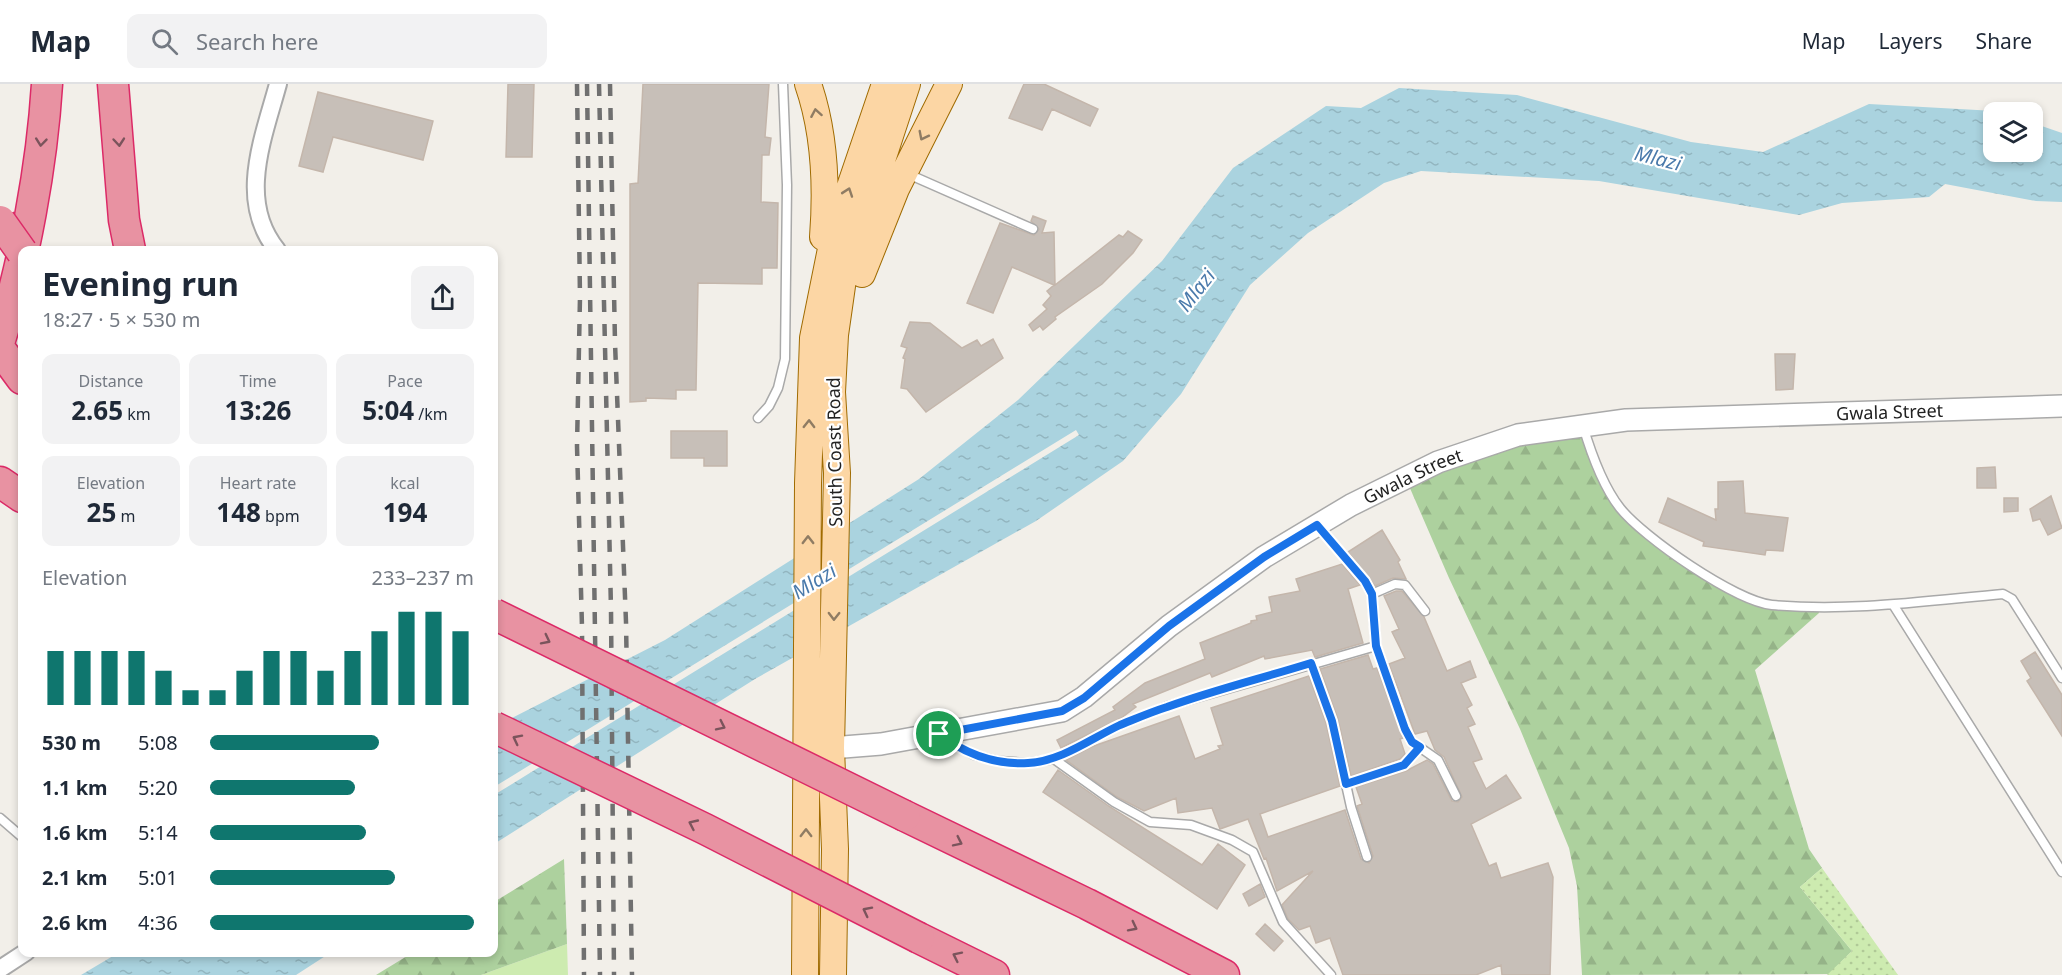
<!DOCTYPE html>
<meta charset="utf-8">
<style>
:root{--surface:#fff;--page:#f2f2f3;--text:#1f2937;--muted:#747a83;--line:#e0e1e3;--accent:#0f766e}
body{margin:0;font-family:"Noto Sans",sans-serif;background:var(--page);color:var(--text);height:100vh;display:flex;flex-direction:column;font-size:22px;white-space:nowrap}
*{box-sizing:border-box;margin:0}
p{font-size:20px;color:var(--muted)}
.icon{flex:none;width:33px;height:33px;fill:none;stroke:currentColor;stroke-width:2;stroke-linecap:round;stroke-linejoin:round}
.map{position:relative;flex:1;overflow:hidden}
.panel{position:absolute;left:18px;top:162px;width:480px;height:711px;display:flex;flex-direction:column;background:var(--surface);border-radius:12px;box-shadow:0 3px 9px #0003}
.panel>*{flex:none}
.controls{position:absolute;left:1983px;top:18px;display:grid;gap:12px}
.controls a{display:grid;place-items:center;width:60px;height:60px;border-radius:12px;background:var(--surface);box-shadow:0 3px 9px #0003;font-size:30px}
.pin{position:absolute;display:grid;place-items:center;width:51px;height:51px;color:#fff;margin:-26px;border:3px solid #fff;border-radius:50%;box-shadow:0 2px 6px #0007}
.round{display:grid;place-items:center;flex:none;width:63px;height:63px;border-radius:12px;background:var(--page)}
.headline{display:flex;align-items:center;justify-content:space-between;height:102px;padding:0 24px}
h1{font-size:33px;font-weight:700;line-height:45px}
.figures{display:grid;grid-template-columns:repeat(3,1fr);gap:9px;height:102px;padding:6px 24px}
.figures div{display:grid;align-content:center;border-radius:12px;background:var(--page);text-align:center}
.figures b{font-size:26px;font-weight:700}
.figures small{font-size:16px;font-weight:400}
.figures p{font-size:16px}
.chart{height:168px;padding:12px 24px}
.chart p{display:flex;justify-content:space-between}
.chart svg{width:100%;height:108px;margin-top:6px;stroke:var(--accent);stroke-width:6}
ul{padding:0 24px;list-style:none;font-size:20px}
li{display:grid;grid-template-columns:96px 72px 1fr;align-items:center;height:45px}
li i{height:15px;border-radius:8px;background:var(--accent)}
header{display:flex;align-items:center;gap:36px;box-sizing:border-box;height:84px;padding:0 30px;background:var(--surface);border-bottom:2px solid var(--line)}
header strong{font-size:28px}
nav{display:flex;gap:33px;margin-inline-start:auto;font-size:21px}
.search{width:420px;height:54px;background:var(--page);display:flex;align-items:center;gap:15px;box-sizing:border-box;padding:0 21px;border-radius:12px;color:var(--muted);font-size:22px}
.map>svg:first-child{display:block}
.grass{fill:#cdebb0}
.forest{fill:url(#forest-firs)}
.garden{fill:url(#garden-dots)}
.water{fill:url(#water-ripples)}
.building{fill:#c7bfb8;stroke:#c4b6ab;stroke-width:1.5}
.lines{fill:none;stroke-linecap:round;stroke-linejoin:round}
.service-casing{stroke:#a9a9a9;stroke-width:11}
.minor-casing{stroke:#a9a9a9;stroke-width:20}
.tertiary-casing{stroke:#a9a9a9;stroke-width:24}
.primary-casing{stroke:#a06b00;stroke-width:28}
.motorway-casing{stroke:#dc2a67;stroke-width:33}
.service{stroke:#fff;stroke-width:8}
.minor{stroke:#fff;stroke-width:16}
.tertiary{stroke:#fff;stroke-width:21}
.primary{stroke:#fcd6a4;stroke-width:26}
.motorway{stroke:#e892a2;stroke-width:30}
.rail{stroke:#707070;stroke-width:4.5;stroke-dasharray:12 12;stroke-linecap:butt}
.motorway-bridge-casing{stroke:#dc2a67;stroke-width:33;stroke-linecap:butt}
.motorway-bridge{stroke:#e892a2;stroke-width:30}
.oneway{stroke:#8f7c63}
.oneway2{stroke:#7b545c}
.route-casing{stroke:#fff;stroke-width:12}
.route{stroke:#1a73e8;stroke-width:8}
.labels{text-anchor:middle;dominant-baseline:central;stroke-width:4.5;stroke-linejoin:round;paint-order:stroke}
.street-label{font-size:18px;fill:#222;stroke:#fff}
.water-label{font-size:20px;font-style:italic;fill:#4a7aab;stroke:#fff}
</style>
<header>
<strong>Map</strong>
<div class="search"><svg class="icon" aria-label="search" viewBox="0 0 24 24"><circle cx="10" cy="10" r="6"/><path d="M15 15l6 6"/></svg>Search here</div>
<nav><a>Map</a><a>Layers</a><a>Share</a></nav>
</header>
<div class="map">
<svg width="2062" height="891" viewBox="0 0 2062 891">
<defs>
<pattern id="forest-firs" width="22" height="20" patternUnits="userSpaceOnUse" patternTransform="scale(1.5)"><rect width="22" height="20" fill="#add19e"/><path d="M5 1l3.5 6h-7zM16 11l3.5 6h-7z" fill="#95b388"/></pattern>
<pattern id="garden-dots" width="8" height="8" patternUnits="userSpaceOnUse" patternTransform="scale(1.5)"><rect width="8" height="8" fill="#cdebb0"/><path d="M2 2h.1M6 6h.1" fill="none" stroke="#b0c997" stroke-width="1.8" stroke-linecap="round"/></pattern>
<pattern id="water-ripples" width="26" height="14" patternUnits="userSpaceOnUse" patternTransform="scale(1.5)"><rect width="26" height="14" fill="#aad3df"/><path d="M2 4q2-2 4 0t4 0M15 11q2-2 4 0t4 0" fill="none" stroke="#92b5bf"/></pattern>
</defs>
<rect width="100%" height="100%" fill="#f2efe9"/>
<path class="grass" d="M567,860l1,31h-87z"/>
<path class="forest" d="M1582,341l13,37 38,62 103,70 34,12h48l1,7 -64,57 54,179 13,19 -22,19 52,64 -23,23 -247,1 -5,-89 -8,-38 -49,-119 -71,-151 -43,-99z
M564,775l3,85 -86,31h-105l36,-22 82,-1v-50z"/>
<path class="garden" d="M1822,784l76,107h-71l25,-24 -52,-64z"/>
<path class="water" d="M1399,4l118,7 174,47 72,10 106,-48 126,7 4,1h-5v40h38l1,-29 29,10v69l-26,-1 -91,-17 -16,13 -87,6 -43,12 -200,-34 -178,-10 -37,12 -76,50 -58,52 -69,109 -58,67 -87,60 -281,158 -261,165v-49l585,-360 -3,-5 -582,357v-60l171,-87 254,-161 99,-79 144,-139 71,-93 93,-62 35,2z
M118,869v-1l212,1 -34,22h-215z"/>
<path class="building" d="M508,0h26l-2,73h-26z
M643,0h126l-4,53 6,1 -2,17h-7l-1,47 17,1 -1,65h-15v16l-64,-1 -2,107h-20v9l-30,-1v3l-16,1v-218l8,-1z
M1024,0h20l54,25 -8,17 -38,-17 -10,21 -33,-12z
M318,8l115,29 -10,39 -90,-23 -10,35 -24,-6z
M1033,132l13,5 -4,12 12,-1 1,53 64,-50 4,2 5,-6 14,9 -9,13 -31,31 -47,33 1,2 -13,11 -3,-4 -7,5 -4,-6 18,-16 -4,-4 8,-9 -4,-5 7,-6 -42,-18 -19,46 -26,-10 33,-80 34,12 5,-6 -8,-8z
M910,238l20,1 32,25 15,-8 4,6 12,-7 10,19 -77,54 -19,-23 -6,-1 4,-29 -2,-1 4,-10 -6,-2z
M1775,270h20l-2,35 -17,1z
M671,347h56v35h-23v-8h-33z
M1995,383l1,21h-19v-20z
M1743,397l2,32 43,5 -5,33 -17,-1 -1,5 -62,-9 1,-4 -45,-20 9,-24 48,22 -1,-11h3v-27z
M2051,412l11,32 -14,7 -8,-16 -7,2 -3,-12z
M2004,414h14v13l-14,1z
M1382,446l18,30 -2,2 8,17 -13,-1 -18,8 -27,-34z
M1342,480l18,21 -12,4 15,54 -48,14 -3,-7 -47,9 -1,-3 -52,21 -2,-4 -77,31 3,3 -15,11 -60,30 -4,-8 58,-30 -2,-3 32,-24 60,-24 -5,-16 51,-20v-2l6,-1 -1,-4 16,-4 -3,-15 31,-6 -4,-12z
M1396,507h6l22,26 23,54 23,-10 6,16 -15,6 11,22 -5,3 8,16 -7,3 14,32 -9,3 13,27 20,-14 15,23 -50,26 18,42 7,-3 5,15 47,-15 5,14 -3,98h-48l-1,-10 -25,10h-133l-13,-37 -14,5 -6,-17 -11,4 -11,-11 -6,-14 31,-34 -36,20 -11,-33 -2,1 -16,-40 -28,10 -8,-21 -34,5 -2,-15 -32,13 -27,-14 -51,-37 25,-13 88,-31 16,43 25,-10 -2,-3 5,-1 -12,-37 98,-32 17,47 14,63 -80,28 8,23 77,-27 16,49 8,4 4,-7 -16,-50 5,-2 -6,-17 50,-16 21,-11 6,4 19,37 6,1 4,-5 -18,-40 -9,-7 -8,-19 -12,3 -26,-70 16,-6 -13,-26 7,-3 -15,-33z
M2035,568l27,43v41l-35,-55 4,-3 -10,-17z
M1368,571l5,14 4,-1 26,70 -3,1 5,15 -5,5 -49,17 -13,-57 -18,-50z
M1058,686l52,37 92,58 16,-21 27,21 -28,44 -174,-117z
M1260,800l5,13 -16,9 -6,-12z
M1265,840l18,17 -9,10 -18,-17z"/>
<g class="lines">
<g class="service-casing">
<path id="service" d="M908,90l125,55
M758,334l11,-12 9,-18 7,-29 2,-174 -4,-101
M1583,342c8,27 19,59 37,82 23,29 115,93 152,97 77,7 154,-4 231,-11l9,5 50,79
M1318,442l47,55 7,13 4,52 29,83 7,13 26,18 18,36
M1372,510l23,-10 10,1 20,26
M1894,522l168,266
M1311,579l21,58 19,86 16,50
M941,652l33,19 24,6 29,2 27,-4 66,-34 48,-19 208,-60
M1054,675l60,43 36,20 41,3 41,15 21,12 30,70 48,53
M1346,700l58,-19 16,-18
M0,734l22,19"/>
</g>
<g class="minor-casing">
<path id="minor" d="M277,166c-40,-49 -14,-111 1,-166
M0,885l26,-17"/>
</g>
<g class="tertiary-casing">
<g id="tertiary">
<path id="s1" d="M831,664l50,-4 181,-33 22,-14 85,-71 95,-69 87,-52 87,-43 80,-27 108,-15 436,-14"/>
</g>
</g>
<g class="primary-casing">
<path id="primary" d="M808,0c17,49 19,101 15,153
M862,190l34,-85 53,-105
M805,891l3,-492 5,-145 21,-104 51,-150
M833,891l2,-126 -4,-101 6,-275 -5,-81 3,-57 8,-56 64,-195"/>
</g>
<g class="motorway-casing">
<path id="motorway" d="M113,0l11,136 6,30
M0,256c24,-78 42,-174 47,-256
M0,265l22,30
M0,398l22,15
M905,732l182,88 137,71
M919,854l75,37"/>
</g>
<use href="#service" class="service"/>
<use href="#minor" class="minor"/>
<use href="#tertiary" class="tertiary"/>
<use href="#primary" class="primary"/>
<use href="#motorway" class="motorway"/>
<path class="rail" d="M577,0l3,213 -3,149 5,181 2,348
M587,0l13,891
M599,0l12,525 3,366
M610,0l5,259 11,279 6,353"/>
<g class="motorway-bridge-casing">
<path id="motorway-bridge" d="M0,137l22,31
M494,530l411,202
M494,643l211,102 214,109"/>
</g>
<use href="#motorway-bridge" class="motorway-bridge"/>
</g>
<defs><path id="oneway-chevron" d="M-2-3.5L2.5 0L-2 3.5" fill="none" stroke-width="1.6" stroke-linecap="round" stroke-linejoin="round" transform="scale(1.5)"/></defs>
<g class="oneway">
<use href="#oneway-chevron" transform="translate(816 29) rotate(-100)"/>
<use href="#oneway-chevron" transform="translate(923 52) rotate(117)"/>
<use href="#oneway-chevron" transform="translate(848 108) rotate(-71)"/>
<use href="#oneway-chevron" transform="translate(809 340) rotate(-89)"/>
<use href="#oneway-chevron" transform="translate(808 456) rotate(-90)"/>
<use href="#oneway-chevron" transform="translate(834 532) rotate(91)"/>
<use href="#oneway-chevron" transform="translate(806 749) rotate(-90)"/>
</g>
<g class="oneway2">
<use href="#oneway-chevron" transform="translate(41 58) rotate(96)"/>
<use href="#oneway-chevron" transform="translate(119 58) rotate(85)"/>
<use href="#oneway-chevron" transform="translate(546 556) rotate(27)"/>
<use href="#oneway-chevron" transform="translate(721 642) rotate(26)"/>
<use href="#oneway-chevron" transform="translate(517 655) rotate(-153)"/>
<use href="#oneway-chevron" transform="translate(693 740) rotate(-155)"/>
<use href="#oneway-chevron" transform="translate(958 758) rotate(26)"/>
<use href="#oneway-chevron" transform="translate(867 827) rotate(-153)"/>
<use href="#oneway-chevron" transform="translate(1133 843) rotate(27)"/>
<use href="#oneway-chevron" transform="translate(957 872) rotate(-154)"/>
</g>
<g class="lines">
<g class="route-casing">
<path id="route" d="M1317,441l48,56 7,13 4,52 29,83 7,13 8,5 -16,18 -58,19 -14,-63 -21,-58c-48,15 -97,27 -144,44 -16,5 -32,12 -47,18 -30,14 -58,36 -92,38 -33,2 -64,-10 -89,-29l123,-23 22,-13 85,-72 95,-69z"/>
</g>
<use href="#route" class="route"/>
</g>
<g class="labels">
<g class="street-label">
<text stroke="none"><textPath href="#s1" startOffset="1144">Gwala Street</textPath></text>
<text transform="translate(834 368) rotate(-91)">South Coast Road</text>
<text stroke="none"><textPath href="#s1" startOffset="658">Gwala Street</textPath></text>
</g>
<g class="water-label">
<text transform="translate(1658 74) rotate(14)">Mlazi</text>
<text transform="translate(1196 206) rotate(-52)">Mlazi</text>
<text transform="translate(814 497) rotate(-32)">Mlazi</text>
</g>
</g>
</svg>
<div class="controls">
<a><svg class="icon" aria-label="layers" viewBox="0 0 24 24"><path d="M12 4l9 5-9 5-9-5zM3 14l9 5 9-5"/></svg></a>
</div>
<div class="pin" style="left:939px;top:650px;background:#1e9e55"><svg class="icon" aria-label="arrive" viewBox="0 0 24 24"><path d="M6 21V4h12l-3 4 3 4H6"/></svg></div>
<section class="panel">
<div class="headline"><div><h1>Evening run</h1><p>18:27 · 5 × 530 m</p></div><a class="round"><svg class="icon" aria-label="share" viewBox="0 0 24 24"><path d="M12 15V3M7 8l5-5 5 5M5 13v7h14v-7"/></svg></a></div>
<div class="figures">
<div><p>Distance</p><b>2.65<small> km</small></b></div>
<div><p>Time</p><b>13:26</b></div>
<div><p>Pace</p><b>5:04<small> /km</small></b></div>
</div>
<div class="figures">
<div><p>Elevation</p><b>25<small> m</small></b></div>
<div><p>Heart rate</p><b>148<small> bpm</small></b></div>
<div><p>kcal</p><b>194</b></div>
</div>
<div class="chart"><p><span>Elevation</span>233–237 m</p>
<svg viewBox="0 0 160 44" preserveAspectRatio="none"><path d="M5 44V22M15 44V22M25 44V22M35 44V22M45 44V30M55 44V38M65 44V38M75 44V30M85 44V22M95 44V22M105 44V30M115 44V22M125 44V14M135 44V6M145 44V6M155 44V14"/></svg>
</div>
<ul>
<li><b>530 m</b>5:08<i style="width:64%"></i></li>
<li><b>1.1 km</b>5:20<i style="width:55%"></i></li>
<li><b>1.6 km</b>5:14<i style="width:59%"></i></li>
<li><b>2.1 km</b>5:01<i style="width:70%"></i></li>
<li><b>2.6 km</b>4:36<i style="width:100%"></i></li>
</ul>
</section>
</div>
